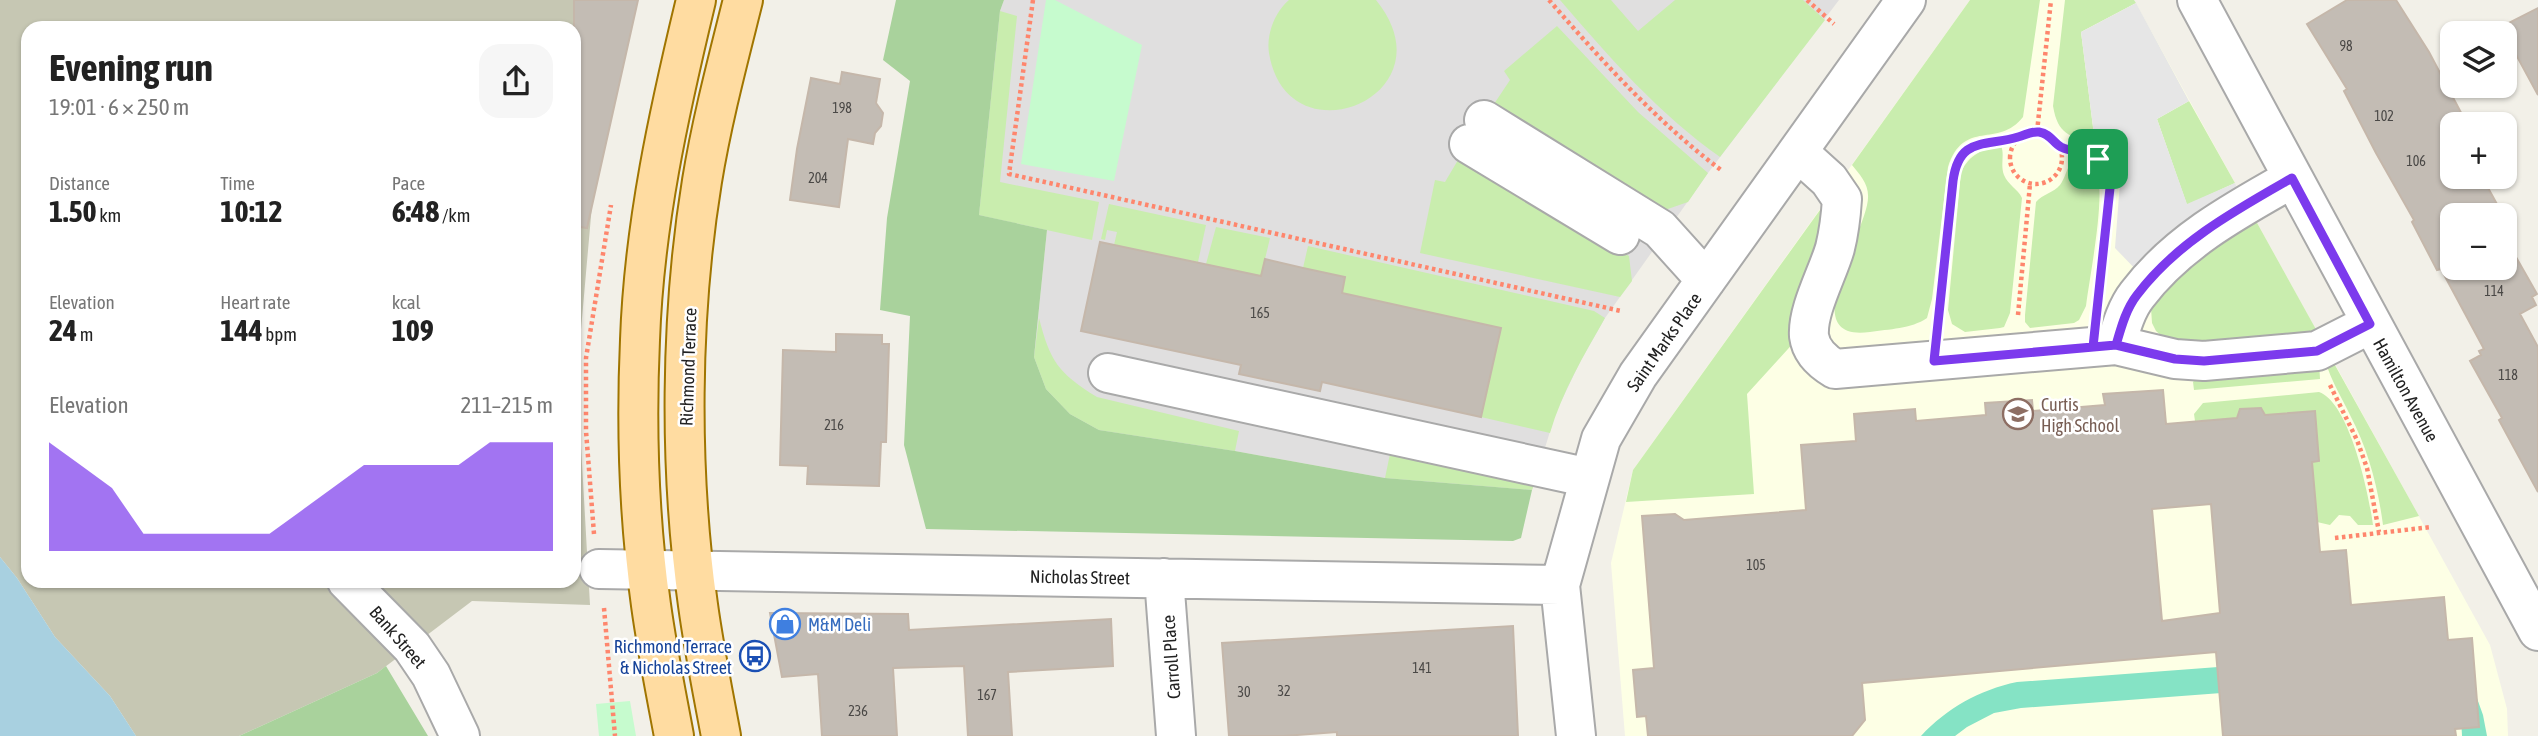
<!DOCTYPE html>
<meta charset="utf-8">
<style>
:root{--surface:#fff;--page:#f6f6f6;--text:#222;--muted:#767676;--accent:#7c3aed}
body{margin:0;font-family:"Asap Condensed",sans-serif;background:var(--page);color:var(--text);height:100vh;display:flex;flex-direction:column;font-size:26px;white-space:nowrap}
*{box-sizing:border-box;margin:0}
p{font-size:23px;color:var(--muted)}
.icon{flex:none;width:38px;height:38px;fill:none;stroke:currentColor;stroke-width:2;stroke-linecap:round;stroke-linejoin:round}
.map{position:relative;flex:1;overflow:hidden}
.side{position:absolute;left:21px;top:21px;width:560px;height:567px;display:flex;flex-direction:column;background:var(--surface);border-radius:21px;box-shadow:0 2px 5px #0004}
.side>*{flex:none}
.controls{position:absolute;left:2440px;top:21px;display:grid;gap:14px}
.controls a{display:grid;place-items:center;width:77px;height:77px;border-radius:14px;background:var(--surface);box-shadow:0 2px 5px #0004;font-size:35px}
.pin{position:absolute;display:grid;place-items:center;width:60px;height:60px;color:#fff;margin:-30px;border-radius:14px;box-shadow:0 4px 10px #0006}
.round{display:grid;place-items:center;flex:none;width:74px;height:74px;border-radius:21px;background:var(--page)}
.summary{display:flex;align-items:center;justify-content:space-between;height:119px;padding:0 28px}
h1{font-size:38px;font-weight:700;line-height:52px}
.stats{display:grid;grid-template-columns:repeat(3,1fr);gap:10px;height:119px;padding:7px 28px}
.stats div{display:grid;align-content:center}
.stats b{font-size:30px;font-weight:700}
.stats small{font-size:19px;font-weight:400}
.stats p{font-size:19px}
.chart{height:196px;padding:14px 28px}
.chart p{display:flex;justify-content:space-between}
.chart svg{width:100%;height:126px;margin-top:7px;fill:var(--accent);opacity:.7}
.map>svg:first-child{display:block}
.residential{fill:#e0dfdf}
.education{fill:#fdffe5}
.construction{fill:#c6c7b3;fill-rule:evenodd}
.grass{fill:#c9edae}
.forest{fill:#a9d29c}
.park{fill:#c6fbce}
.pitch{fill:#85e3c5}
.parking{fill:#e6e6e6}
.water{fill:#a8d0e0}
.building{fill:#c3bcb4;stroke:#c5b7aa;stroke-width:2;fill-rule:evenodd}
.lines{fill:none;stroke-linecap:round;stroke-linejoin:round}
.minor-casing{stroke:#a9a9a9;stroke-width:42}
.major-casing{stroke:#a07500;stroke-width:42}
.path{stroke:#fe866d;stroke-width:4.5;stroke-dasharray:3.5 3.5;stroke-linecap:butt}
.minor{stroke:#fff;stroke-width:38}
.major{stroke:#ffdca1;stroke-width:38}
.route-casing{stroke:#fff;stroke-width:14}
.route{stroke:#7c3aed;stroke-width:9}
.labels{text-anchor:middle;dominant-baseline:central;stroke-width:5;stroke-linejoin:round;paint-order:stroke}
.number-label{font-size:14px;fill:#4a4846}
.street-label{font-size:18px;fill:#222;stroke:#fff}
.education-label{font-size:18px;fill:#785e54;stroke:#fff;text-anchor:start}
.shop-label{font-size:18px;fill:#366cbe;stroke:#fff;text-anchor:start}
.transit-label{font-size:18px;fill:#164399;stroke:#fff;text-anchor:end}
</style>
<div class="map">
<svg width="2538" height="736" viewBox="0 0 2538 736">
<rect width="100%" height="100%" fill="#f2f0e8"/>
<path class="residential" d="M1004,0h835l-131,173 -103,145 -25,44 -24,50 -24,78 -147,-12 -150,-27 -136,-21 -65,-73 13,-127 -68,-15 21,-204z"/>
<path class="education" d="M1970,0h164l356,645 17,64 1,27h-883l-14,-173 22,-93z"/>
<path class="construction" d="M0,0h638l-46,205 -15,170 13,230 -118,-4 -95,72 -138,63h-103l-26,-40 -55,-59 -38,-59 -17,-21zM28,28h546v553h-546z"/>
<path class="grass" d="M1289,0h87c78,96 -89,164 -107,53 -3,-19 6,-41 20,-53z
M1560,0h51l27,31 37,-31h128l22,20 -105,137c-61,-43 -112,-101 -160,-157z
M1970,0h70l-17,117c-25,32 -59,1 -75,50l-16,132 -5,19c-16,11 -38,11 -57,14 -78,11 -3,-100 -2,-134 1,-14 -8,-23 -16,-33z
M2065,0h69l2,3 -55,29 14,111c-26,-7 -37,-8 -42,-37z
M1000,11l17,5 -17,166 99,20 -7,38 -113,-25z
M1557,26l81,86 70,61 -20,29 -26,9 -172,-101 20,-30 -6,-9z
M2189,101l46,82 -48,22 -30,-86z
M2001,146c4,8 -1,19 3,29 4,10 14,14 18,23l-12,115 -6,14 -4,1 -35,4 -13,-8 -4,-14 13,-138c9,-18 21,-23 40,-26z
M1461,155l168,101 3,25 -12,16 -200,-44 15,-73 10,2z
M2078,161c7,2 14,4 18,11 11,19 -7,108 -10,134l-7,14 -5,3 -44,5 -5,-6v-7l11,-113c7,-8 17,-9 24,-17 5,-7 6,-14 10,-21z
M1825,203l-28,136 -50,55 7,100 -128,8 7,-32z
M1109,204l97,21 -8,37 -84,-17 3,-13 -10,-2 -2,10 -4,-1z
M2251,212l72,130 -86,7 -72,-10 -9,-8 -4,-8 -1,-15 12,-21z
M1216,227l54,11 -9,38 -55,-12z
M1308,246l286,65 11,7c-21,37 -43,74 -55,115l-69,-16 19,-89 -158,-35 3,-16 -42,-9z
M1039,318c11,43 19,55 58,79l142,34 -4,20 -136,-21 -29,-16 -24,-25 -12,-32z
M2331,358l88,158 -36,9c-5,-38 -15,-76 -33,-110 -9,-19 -19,-34 -25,-55z
M2319,361l1,18 -126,11 -1,-8 9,-11z
M2319,392c31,11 50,103 54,133h-15l-8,-9 -11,-1 -9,10 -13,-3 -5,-60 7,-1 -4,-50 -50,4 -4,-7 -21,1 -3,9 -42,3 -1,-7 9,-11z
M1391,449l143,36 -2,5 -147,-12z"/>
<path class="forest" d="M896,0h108l-4,11 -21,204 68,15 -13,127 12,32 24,25 29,16 136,21 150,27 147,12 -11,48 -8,3 -587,-12 -22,-84 6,-129 -30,-6 7,-92 23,-137 -27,-21z
M386,666l42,70h-189l138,-63z"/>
<path class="park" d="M1046,0h9l87,45 -28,136 -93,-17z
M630,701l6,35h-37l-3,-32z"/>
<path class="pitch" d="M2417,652l57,38 9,25 4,21h-25l-1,-21 -39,-37 -401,30 -27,5 -27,14 -12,9h-34c26,-28 58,-46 96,-54z"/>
<path class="parking" d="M2136,3l53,98 -32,18 30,85 48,-21 5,10 -97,84 -28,-29 5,-66 -8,-23 -17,-16 -14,-111z"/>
<path class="water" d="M0,557l17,21 38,59 55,59 26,40h-136z"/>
<path class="building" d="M574,0h64l-51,228 -13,-2z
M2347,0h49l33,52 38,72h-15v53h30l21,38h-51v53h52v-32l33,58 -5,3 4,8 -16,9 18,33v145l-39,-72 3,-2 -32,-57 11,-6 -2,-4 5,-2 -43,-80 -4,1 -25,-48 2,-2 -38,-67 -32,-62 3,-2 -40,-65z
M2538,8v87l-37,-68z
M842,72l38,7 -4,24 7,10 -2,13 -6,7 -2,11 -25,-5 -9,68 -49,-7 7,-51 14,-71 29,6z
M1100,242l161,34 4,-17 38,9 42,9 -3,16 159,35 -20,89 -159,-35 -2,9 -81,-17 2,-9 -160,-34z
M836,334l46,1v9h7l-3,98h-5l-2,44 -72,-2 1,-18 -28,-1 3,-115 53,2z
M2163,390l3,34 71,-6 3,-9 21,-1 4,7 50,-4 4,50 -7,1 8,90 26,-2 5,55 93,-8 4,43 24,-2 7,89 -24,2 1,7h-233l-7,-84 -354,31 3,37 -13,16h-204l-2,-20 -9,1 -4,-47 21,-2 -12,-152 33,-2 9,6 122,-10 -5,-65 55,-4 -2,-27 61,-5 1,12 70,-6 -1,-12 47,-3 1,11 72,-6 -2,-11zM2211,504l9,109 -58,8 -10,-112z
M770,613l138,1 1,16 202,-11 2,47 -105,6 4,64h-44l-4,-70 -71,2 4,68h-75l-4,-62 -36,3z
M1513,626l5,110h-181v-4l-53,4h-55l-7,-93z"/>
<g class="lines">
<g class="minor-casing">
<path id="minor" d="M2197,0l341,631
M1484,120l176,109 46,51
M1469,144l151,91
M1798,152l31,28 13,19c-1,16 -3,33 -7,49 -7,25 -28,62 -26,88 2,15 14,26 26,33l281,-24 59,14 29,2 113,-10 53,-27
M2116,345c5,-17 10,-36 21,-50 40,-53 99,-85 156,-117
M1108,373l482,105
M599,569l961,16
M1164,578l12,158
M347,581l65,66 19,28 29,61
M1576,736l-16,-151 41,-146 37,-64 268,-375"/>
</g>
<g class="major-casing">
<path id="major" d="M674,736c-8,-43 -17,-87 -23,-131 -12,-87 -15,-177 -11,-265 4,-115 29,-228 56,-340
M721,736c-8,-43 -17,-87 -23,-131 -19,-135 -18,-289 4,-424 10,-61 26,-121 41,-181"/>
</g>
<path class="path" d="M1033,0l-24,174 612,137
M1549,0c53,61 107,121 172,170
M1807,0l27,24
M2010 158a26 26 0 1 1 52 0a26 26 0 1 1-52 0Z
M2037,132l14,-132
M2059,147c12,2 28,3 37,11 26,22 9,88 5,118
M2018,315l12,-131
M1938,323l15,-142c5,-41 33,-40 67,-44
M2330,385l27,55 10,28 12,64
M594,534l-8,-103v-73l25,-153
M2335,538l96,-11
M604,608l11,128"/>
<use href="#minor" class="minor"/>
<use href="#major" class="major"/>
</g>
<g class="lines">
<g class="route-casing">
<path id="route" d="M2098,159c-12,-8 -24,-6 -37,-12 -8,-4 -10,-13 -22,-15 -8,-1 -13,3 -21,5 -33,10 -59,-1 -65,44l-19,180 182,-16c5,-17 10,-36 21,-50 40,-53 99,-85 155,-117l78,146 -53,27 -113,10 -29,-2 -59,-14 -23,2 17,-159 -1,-12 -11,-17"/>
</g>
<use href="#route" class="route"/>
</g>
<defs>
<g id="school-ring" transform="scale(1.575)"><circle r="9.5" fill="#fff" stroke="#8d6e63" stroke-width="1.5"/><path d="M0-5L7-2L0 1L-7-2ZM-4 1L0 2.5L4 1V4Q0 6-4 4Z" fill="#8d6e63"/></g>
<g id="shop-ring" transform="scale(1.575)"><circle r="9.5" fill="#fff" stroke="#3f7fe0" stroke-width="1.5"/><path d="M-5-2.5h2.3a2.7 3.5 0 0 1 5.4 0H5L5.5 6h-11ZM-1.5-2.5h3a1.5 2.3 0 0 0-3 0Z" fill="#3f7fe0"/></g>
<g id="bus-ring" transform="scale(1.575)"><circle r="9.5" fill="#fff" stroke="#1a4fb4" stroke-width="1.5"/><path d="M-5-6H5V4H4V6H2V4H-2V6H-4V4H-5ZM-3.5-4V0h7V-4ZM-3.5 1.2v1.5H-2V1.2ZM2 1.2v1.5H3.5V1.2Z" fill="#1a4fb4"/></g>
</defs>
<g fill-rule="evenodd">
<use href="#school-ring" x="2018" y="414"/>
<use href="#shop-ring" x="785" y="624"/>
<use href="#bus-ring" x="755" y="656"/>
</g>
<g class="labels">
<g class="number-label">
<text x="2346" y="46">98</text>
<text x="842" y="108">198</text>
<text x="2384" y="116">102</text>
<text x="2416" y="161">106</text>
<text x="818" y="178">204</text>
<text x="2494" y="291">114</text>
<text x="1260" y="313">165</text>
<text x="2508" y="375">118</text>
<text x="834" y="425">216</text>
<text x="1756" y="565">105</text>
<text x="1422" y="668">141</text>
<text x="1284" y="691">32</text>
<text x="1244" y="692">30</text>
<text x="987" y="695">167</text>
<text x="858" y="711">236</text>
</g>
<g class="street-label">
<text transform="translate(1664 342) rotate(-55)">Saint Marks Place</text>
<text transform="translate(688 367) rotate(-88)">Richmond Terrace</text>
<text transform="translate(2406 390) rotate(61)">Hamilton Avenue</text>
<text transform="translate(1080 577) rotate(1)">Nicholas Street</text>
<text transform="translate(398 637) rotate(49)">Bank Street</text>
<text transform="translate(1171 657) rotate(-94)">Carroll Place</text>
</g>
<g class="education-label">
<text x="2041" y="404">Curtis<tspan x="2041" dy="21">High School</tspan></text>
</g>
<g class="shop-label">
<text x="808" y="624">M&amp;M Deli</text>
</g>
<g class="transit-label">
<text x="732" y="646">Richmond Terrace<tspan x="732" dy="21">&amp; Nicholas Street</tspan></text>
</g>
</g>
</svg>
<div class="controls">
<a><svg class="icon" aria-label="layers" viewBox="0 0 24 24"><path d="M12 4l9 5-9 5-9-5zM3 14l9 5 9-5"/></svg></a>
<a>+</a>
<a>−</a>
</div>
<div class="pin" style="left:2098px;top:159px;background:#1e9e55"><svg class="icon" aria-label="arrive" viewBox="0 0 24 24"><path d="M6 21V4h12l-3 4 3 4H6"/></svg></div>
<section class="side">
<div class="summary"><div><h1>Evening run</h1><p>19:01 · 6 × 250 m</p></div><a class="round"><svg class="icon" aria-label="share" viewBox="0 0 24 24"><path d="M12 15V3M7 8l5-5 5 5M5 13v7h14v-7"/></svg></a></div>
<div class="stats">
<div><p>Distance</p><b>1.50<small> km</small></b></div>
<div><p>Time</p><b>10:12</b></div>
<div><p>Pace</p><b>6:48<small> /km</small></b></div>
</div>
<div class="stats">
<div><p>Elevation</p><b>24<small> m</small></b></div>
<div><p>Heart rate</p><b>144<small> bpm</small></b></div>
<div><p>kcal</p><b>109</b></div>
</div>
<div class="chart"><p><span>Elevation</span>211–215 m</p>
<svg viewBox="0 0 160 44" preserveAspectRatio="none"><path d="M0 44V6L10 14L20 22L30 38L40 38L50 38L60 38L70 38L80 30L90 22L100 14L110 14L120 14L130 14L140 6L150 6L160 6V44z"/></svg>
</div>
</section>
</div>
